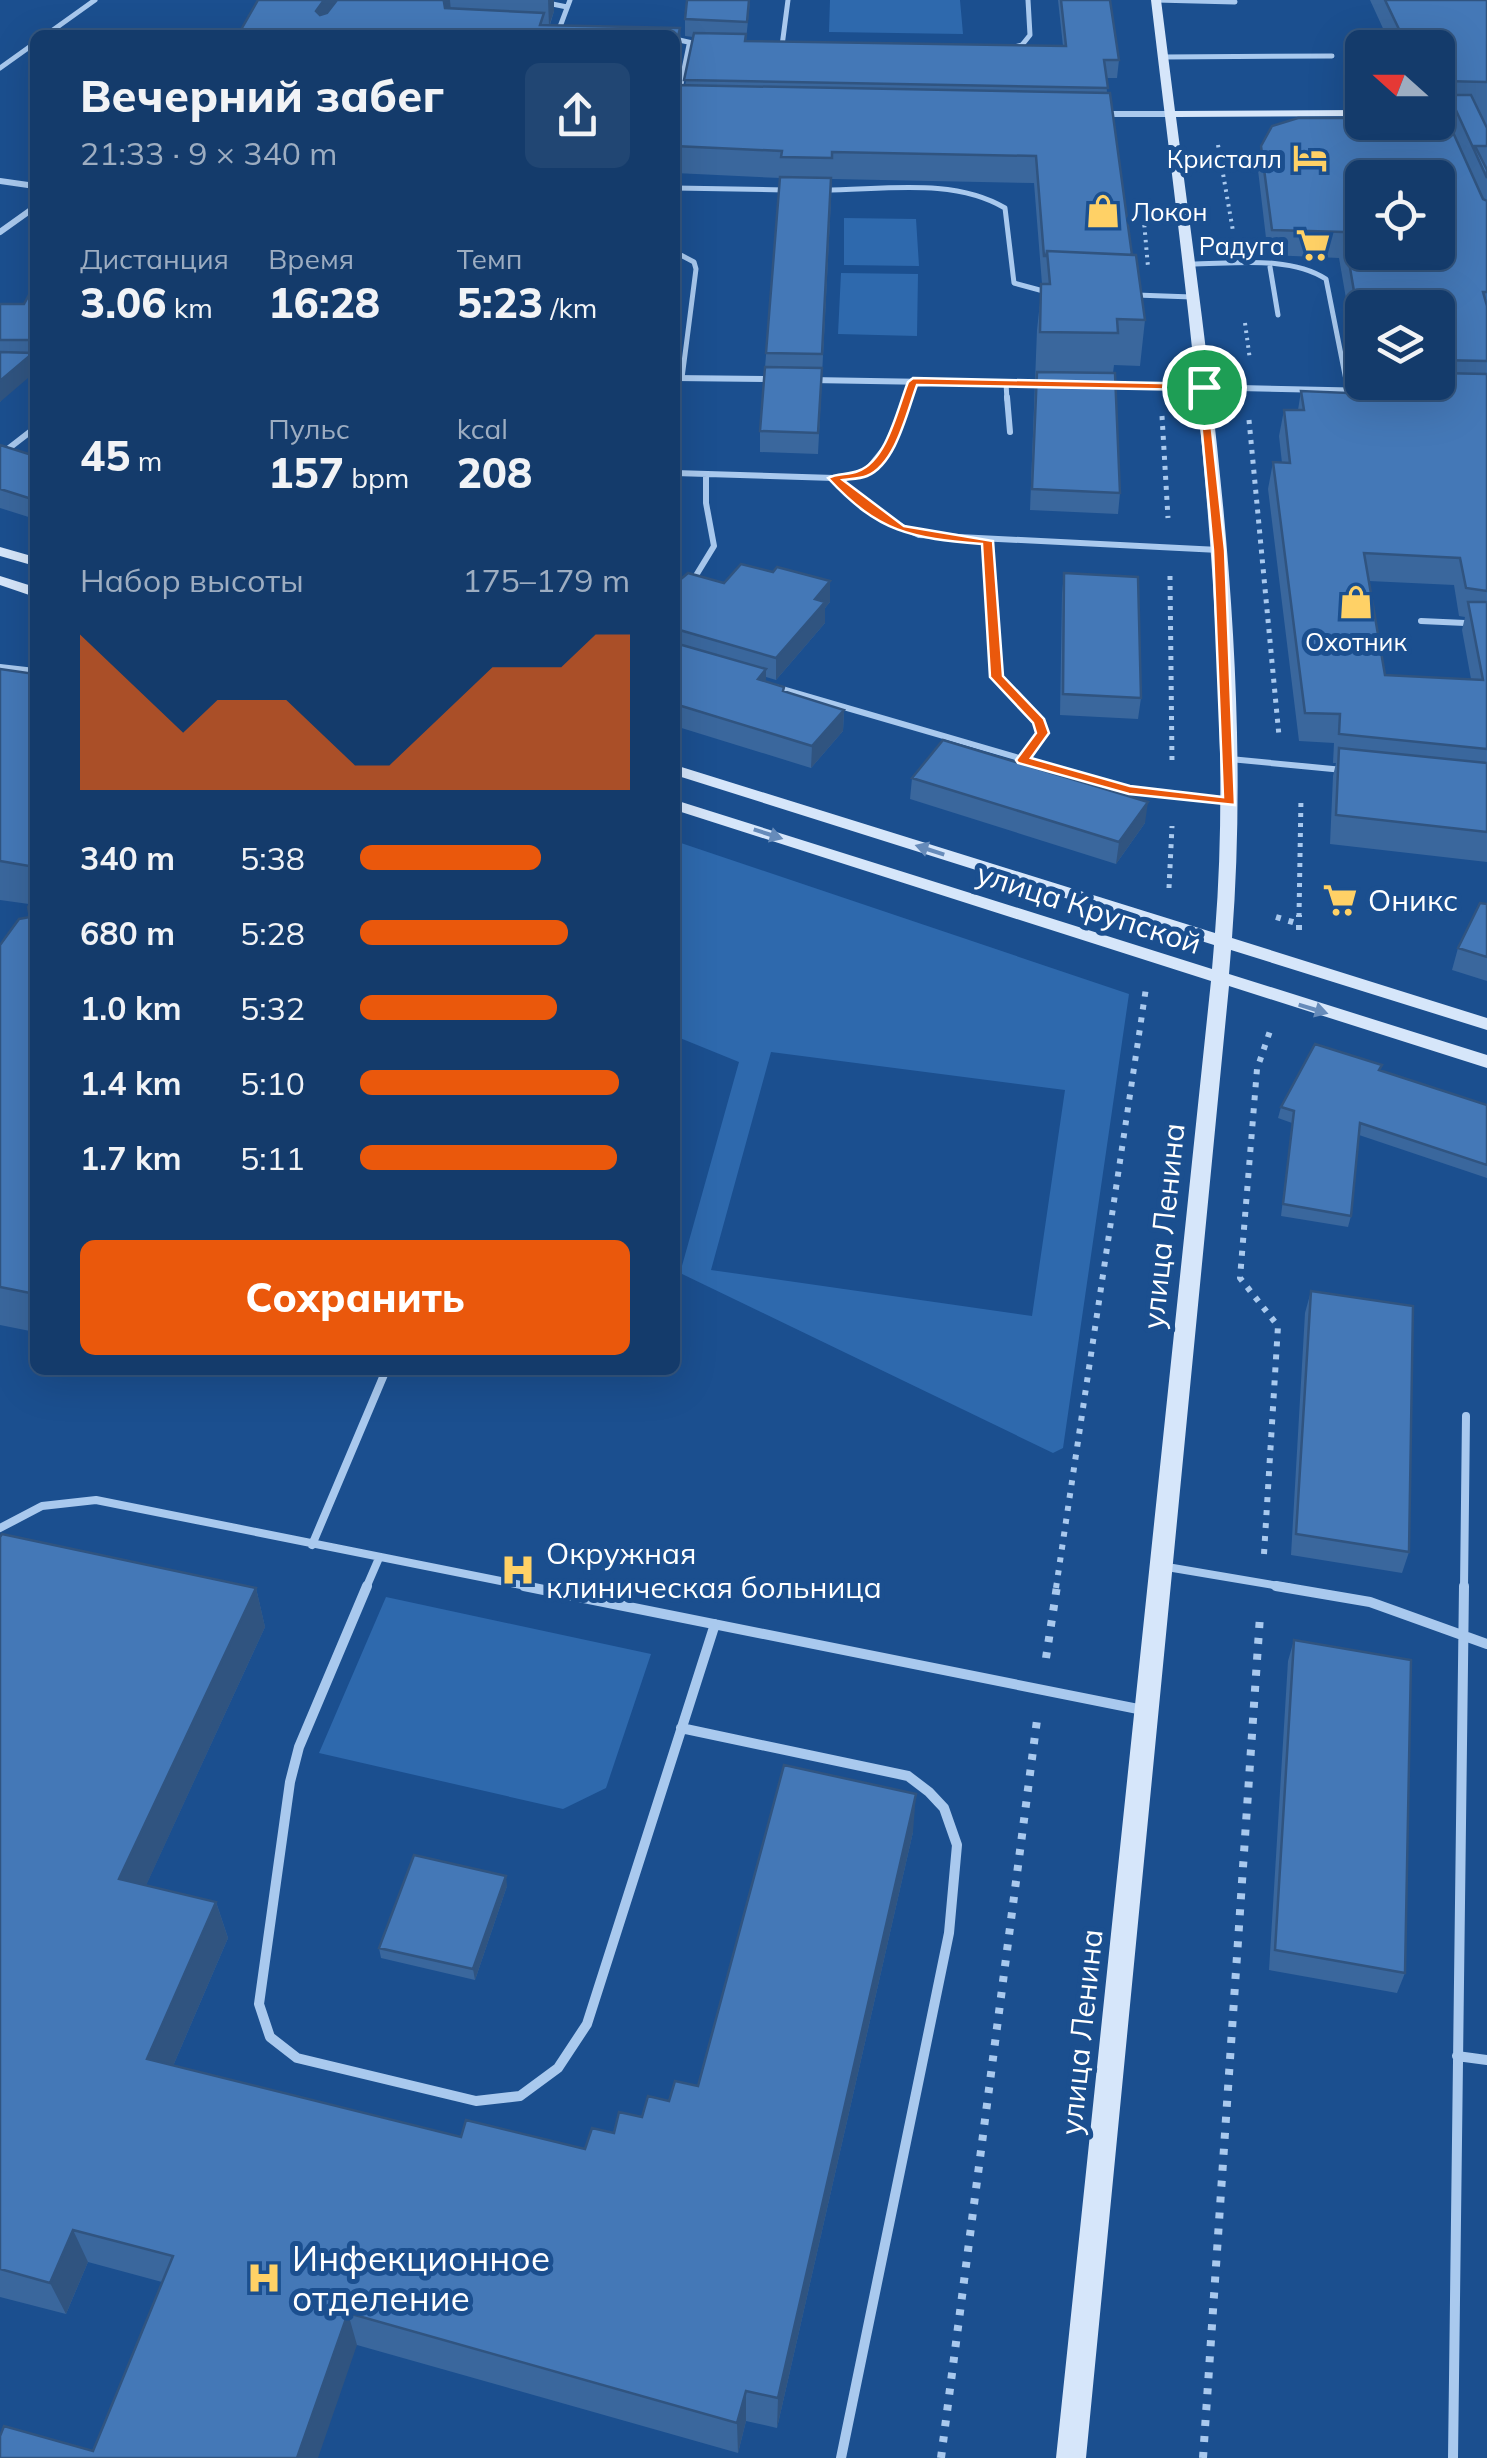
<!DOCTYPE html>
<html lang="ru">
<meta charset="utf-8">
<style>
:root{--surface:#143b6b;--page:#214673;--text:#f1f3f6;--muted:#9dadc1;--line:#33557e;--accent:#ea580c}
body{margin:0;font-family:Mulish,sans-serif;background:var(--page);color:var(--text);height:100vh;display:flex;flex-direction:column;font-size:38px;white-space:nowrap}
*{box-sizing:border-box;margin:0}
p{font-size:32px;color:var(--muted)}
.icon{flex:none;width:55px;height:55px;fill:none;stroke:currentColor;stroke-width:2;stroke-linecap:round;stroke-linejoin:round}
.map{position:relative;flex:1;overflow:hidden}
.panel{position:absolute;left:30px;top:30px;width:650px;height:1345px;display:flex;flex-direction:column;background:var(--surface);border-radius:15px;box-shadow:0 10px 40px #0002,0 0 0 2px var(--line)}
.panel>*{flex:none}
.needle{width:65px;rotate:291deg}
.tools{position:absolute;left:1345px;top:30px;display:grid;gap:20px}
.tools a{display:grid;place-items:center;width:110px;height:110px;border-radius:15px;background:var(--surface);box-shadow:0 10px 40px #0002,0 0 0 2px var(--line);font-size:50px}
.pin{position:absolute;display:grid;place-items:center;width:85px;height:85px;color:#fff;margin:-42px;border:5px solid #fff;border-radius:50%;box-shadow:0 2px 10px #0007}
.round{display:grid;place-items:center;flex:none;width:105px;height:105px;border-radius:15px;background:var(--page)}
.summary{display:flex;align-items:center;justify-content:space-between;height:170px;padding:0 50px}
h1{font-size:45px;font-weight:800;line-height:75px}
.stats{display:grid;grid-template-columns:repeat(3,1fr);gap:15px;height:170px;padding:10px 50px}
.stats div{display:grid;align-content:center}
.stats b{font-size:42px;font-weight:800}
.stats small{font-size:28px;font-weight:400}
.stats p{font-size:28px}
.chart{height:280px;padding:20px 50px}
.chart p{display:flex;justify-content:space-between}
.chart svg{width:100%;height:180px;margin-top:10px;fill:var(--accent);opacity:.7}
.action{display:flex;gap:20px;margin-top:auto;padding:20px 50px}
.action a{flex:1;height:115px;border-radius:15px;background:var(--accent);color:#fff;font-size:40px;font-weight:800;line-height:115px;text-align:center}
ul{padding:0 50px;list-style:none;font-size:32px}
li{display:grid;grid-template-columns:160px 120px 1fr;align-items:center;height:75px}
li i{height:25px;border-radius:12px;background:var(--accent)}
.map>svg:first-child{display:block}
.green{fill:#2e69ad;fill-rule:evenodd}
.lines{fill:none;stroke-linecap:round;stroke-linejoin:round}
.path-far3{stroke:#a9c9ee;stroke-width:4;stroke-dasharray:2.5 5;stroke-linecap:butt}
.path-far2{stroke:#a9c9ee;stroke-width:5;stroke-dasharray:4 6;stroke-linecap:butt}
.path-far1{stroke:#a9c9ee;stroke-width:6;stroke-dasharray:5 8;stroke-linecap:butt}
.path{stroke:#a9c9ee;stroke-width:8;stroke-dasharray:6 10;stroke-linecap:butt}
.lane-far3{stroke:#a9c9ee;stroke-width:5}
.lane-far2{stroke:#a9c9ee;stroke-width:6}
.lane-far1{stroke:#a9c9ee;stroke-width:8}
.lane{stroke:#a9c9ee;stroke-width:10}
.street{stroke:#a9c9ee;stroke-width:6}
.secondary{fill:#d6e6fa;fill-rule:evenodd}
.wall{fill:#3a679d;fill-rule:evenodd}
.shaded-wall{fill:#305480}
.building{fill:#4478b7;stroke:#305480;stroke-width:2.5;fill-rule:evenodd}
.oneway{fill:#668bba}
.route{fill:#ea580c;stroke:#fff;stroke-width:2.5;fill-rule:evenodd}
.labels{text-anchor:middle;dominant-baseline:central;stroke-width:10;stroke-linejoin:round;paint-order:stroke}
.far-poi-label{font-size:25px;fill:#fff;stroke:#1b4f8f;text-anchor:end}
.poi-label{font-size:30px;fill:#fff;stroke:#1b4f8f;text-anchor:start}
.street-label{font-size:30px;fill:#fff;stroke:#1b4f8f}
.near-poi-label{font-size:35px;fill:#fff;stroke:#1b4f8f;text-anchor:start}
</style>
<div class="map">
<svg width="1487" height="2458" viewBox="0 0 1487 2458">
<rect width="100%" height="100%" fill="#1b4f8f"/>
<path class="green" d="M830,0h130l3,34 -134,-2z
M844,218l72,1 3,47 -75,-1z
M841,273l77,1 -1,62 -79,-2z
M675,841l454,153 -66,454 -10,5 -373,-180 59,-211 -64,-26zM771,1052l294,38 -33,226 -321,-46z
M386,1597l265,57 -45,134 -43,21 -244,-56z"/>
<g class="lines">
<path class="path-far3" d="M1218,145l15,86
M1143,210l5,57
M1245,323l5,37"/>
<path class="path-far2" d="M1162,416l6,102
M1249,420l30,316
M1170,576l2,187
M1169,888l3,-62
M1299,917l2,-120"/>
<path class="path-far1" d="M1276,917l23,7
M1299,930v-15
M1264,1554l14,-228 -38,-48 17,-209 14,-41
M1056,1588l90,-600"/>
<path class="path" d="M1046,1658l11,-72
M941,2458l96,-738
M1203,2458l57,-842"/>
<path class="lane-far3" d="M533,0l34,7
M1156,0l79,2
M558,32l12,-32
M46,35l49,-35
M675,39l26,6
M782,46l6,-46
M1010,48l12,-3 8,-10 -2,-35
M1164,57l168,-1
M0,68l35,-25
M679,94l10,-49
M675,188l110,2
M824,190c58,0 129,-13 181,18l9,75 33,9
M675,252l19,10 2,7 -14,109
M1190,264c42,0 99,-9 136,15l22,111
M1270,267l8,48
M1136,295l56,2
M1006,383l1,17
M906,400l7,-18"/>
<path class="lane-far2" d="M1007,397l3,35
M0,455l35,-27
M675,473l159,5 30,-4 25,-31 18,-46
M834,478l50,40 35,17 300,15
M987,541l9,136 44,44 2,12 -19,27
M692,582l22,-36 -8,-43v-29
M1421,621l66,3
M0,667l35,4
M775,687l354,103 101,12
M1230,759l113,11"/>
<path class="lane-far1" d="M0,1528l42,-22 54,-6 440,88
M312,1545l74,-175
M1167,1567l124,21
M366,1588l13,-30
M1464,1588l2,-172"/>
<path class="lane" d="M367,1586l-68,161 -9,35 -31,222 11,33 27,21 179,43 44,-5 38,-28 29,-44 128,-400
M524,1586l619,124
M1276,1586l94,16 117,42
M681,1728l227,48 21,16 15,16 13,37 -8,88 -108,525
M1457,2056l30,4
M1453,2458l11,-872"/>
<path class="street" d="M1103,114h69
M0,181l35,5
M0,232l35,-25
M675,378l99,1
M811,380l238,4
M1106,385l268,6"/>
<path class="secondary" d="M1151,0h10l14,111 187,-1v6l-186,1c35,272 77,547 56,821l255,80v12l-256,-80 -2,24 258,81v13l-258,-82 -143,1472h-30l155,-1477 -536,-171v-10l537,169 2,-24 -539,-170v-10l540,168c8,-100 6,-197 1,-297 -11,-213 -40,-424 -65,-636z
M0,547l35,10v9l-35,-10z
M0,576l35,11v10l-35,-12z"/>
</g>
<path class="wall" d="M258,0h296v11l-4,14 130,3 1,25 -443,-18z
M687,0h63l-4,41 317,5 -5,-46h52l9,60 -2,18h-11l1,15 25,162 13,65 -5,46 -26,-1 -1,8 7,120 -2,21 -88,-4 7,-180 5,-46 -8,-101 -202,-4 -14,275 -58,-2v-21l20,-253 -105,-5v-88l10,1 8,-49 -8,-1v-17z
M1370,0h117v862l-157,-18 3,-68 3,-13h-3l1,-20 -35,-2 -31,-252 5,-27 9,1 -3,-27 5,-26h14l3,-19 63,3 2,-9h-5l-22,-127 -71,-3 -10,-85 3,-24 177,-24v-74h-46zM1440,105h7l-2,11zM1362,308h76v74h-76zM1369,581l85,4 5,31 6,1 -3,13 9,49 -86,-4z
M35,294v63l-35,45v-98h24z
M0,445l35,11v63l-35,-11z
M1064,573l77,125 -3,21 -78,-4 2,-121z
M724,583l106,19 -5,6v15l-49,57 -10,-3v5l18,10 60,18 -1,21 -32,37 -136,-42v-142z
M0,669l35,5v658l-35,-7v-380l30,-28 -1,-13 -29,-4z
M912,778l233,45 -29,41 -206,-65z
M1487,904v77l-35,-11 6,-22z
M1381,1071l106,34v73l-128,-43 -8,81 -3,11 -67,-11 11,-93 -14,-5 3,-11z
M1311,1291l98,261 -7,21 -111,-18 14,-242z
M0,1537l256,51 9,39 -119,258 70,17 12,36 -55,128 288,71 124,12 113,-63 215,-254 -136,596 -31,-7 -8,32 -381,-108 -264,106 69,-169 -74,-20 -22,52 -66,-17z
M1294,1640l111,333 -8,20 -128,-23 19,-309z
M507,1886l-32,94 -94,-22 -2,-10z"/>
<path class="shaded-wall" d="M324,0h19l-23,35 -4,-24z
M448,0h2l2,24 -6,4 -2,-26z
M548,0h6v11l-5,15z
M680,28l1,25 -6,24v-28z
M33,353l2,19 -35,30v-21z
M830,581v21l-5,6v15l-49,57v-22l39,-59z
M766,669v22l-8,-12z
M844,710l-1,21 -32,37 1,-22z
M1148,802l-3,21 -29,41 3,-22z
M256,1588l9,39 -133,289 -13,-37z
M916,1794l-3,38 -136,596 1,-30z
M506,1876l1,10 -32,94 -2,-11z
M216,1902l12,36 -67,156 -14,-35z
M73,2230l15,32 -22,52 -16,-31z
M348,2313l9,32 -39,113h-21z
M746,2391v30l-8,32 -1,-30z"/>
<path class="building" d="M258,0h66l-8,11 4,4 7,-2 10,-13h111l-4,2 1,6 99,5 -4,12 140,3 -5,21v-14h-437z
M687,0h62l-2,22 -62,-3z
M1061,0h49l9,60h-15l4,28 -424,-8 10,-47 52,1 -1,7 321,5z
M1385,0h102v82l-44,-1 -5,16v-49h-30z
M675,85l435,8 22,162 -85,-4 -1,5h-2l-8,-100 -204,-4v6l-51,-1 1,-6 -107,-5z
M1449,95h22l16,33v18h-12l12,24v8z
M1438,99l45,100 4,2v91h-4l4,14v55l-49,-1v-52h-76v31l-18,-107 -72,-2 -11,-84 11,-20 26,-8h64v4h76v-4h4l-4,-10zM1362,178h76v74h-76z
M780,177l51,1 -9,176 -56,-1z
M1047,251l89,4 9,65 -28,-1 1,14 -78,-1 1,-48h9z
M30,293l5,1v51l-3,-5h-32v-36h24z
M0,352l33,1 -33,28z
M765,367l57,1 -4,65 -58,-2z
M1037,372l78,1 5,120 -88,-4z
M1438,373l49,1v217l-21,-3 -6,-30 -96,-5 21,122 98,5 -15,-78h19v147l-148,-15 1,-20 -35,-1 -32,-251 17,1 -6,-53h20l-3,-19 71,3 -2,-12h68z
M0,445l35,11v44l-35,-11z
M741,564l32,8 4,-5 53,14 -15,18 10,3 -49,56 -100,-29 -1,1v-46l13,-11 36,10z
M1064,573l74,4 3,121 -78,-4z
M675,643l91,26 -8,10 26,8 -1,4 61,19 -32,36 -137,-42z
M0,669l35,5v193l-35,-6z
M943,740l205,62 -29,40 -207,-64z
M1339,748l148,15v69l-151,-17z
M35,896v398l-35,-7v-342l19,-26 11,-2 -2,-10z
M1480,903l7,1v53l-29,-9z
M1315,1044l67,21 -3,5 108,35v60l-127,-42 -9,93 -68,-12 11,-93 -13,-4z
M1311,1291l102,15 -4,246 -113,-18z
M2,1534l254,54 -137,291 97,23 -69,157 314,78 5,-17 119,29 7,-21 22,5 5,-21 23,5 6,-21 21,5 6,-20 23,5 86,-321 132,29 -138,604 -32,-7 -9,32 -389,-110 -51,145h-297v-22l4,-10 89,25 80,-195 -100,-26 -23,53 -50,-14v-732z
M1294,1640l117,20 -6,313 -130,-23z
M414,1855l92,21 -33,93 -94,-21z"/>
<defs><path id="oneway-solid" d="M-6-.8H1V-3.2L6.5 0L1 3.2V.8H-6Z" transform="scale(2.5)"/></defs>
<g class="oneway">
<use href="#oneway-solid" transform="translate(768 834) rotate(18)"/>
<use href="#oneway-solid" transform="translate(930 850) rotate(-162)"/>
<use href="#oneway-solid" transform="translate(1313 1009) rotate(17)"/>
</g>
<path class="route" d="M913,378l294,6 18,166 10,255 -106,-11 -111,-31 -2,-3 20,-27 -3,-10 -43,-46 -8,-133c-71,-6 -103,-11 -154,-66 9,-5 20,-3 30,-7 29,-10 40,-64 50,-89zM917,385l281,5 15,160 10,247 -93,-11 -99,-28 18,-25 -5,-14 -41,-43 -10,-135 -89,-15 -61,-46c7,-1 17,-1 24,-4 29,-12 40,-64 50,-91z"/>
<defs>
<g id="hotel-bare" transform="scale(2.7)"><path d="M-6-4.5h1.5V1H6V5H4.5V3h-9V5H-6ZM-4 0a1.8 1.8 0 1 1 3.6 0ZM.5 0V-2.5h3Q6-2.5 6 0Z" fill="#ffd166" stroke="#1b4f8f" stroke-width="2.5" paint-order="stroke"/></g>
<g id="shop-bare" transform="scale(2.7)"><path d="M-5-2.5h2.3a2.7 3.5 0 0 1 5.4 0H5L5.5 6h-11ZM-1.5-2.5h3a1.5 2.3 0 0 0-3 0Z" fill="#ffd166" stroke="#1b4f8f" stroke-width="2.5" paint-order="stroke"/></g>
<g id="supermarket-bare" transform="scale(2.7)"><path d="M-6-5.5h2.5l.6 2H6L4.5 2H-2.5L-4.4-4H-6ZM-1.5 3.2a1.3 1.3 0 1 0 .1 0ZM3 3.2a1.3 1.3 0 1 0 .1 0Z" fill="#ffd166" stroke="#1b4f8f" stroke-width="2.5" paint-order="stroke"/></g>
<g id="hospital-bare" transform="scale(2.7)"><path d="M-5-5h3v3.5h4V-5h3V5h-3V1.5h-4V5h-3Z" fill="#ffd166" stroke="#1b4f8f" stroke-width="2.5" paint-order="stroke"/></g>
</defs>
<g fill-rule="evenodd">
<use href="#hotel-bare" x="1310" y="158"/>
<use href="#shop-bare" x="1103" y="211"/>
<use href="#supermarket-bare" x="1313" y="245"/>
<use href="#shop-bare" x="1356" y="602"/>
<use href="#supermarket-bare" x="1340" y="900"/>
<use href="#hospital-bare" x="518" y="1570"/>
<use href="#hospital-bare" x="264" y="2278"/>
</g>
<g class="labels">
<g class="far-poi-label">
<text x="1282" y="158">Кристалл</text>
<text x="1131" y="211" text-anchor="start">Локон</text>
<text x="1285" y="245">Радуга</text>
<text x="1356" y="641" text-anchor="middle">Охотник</text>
</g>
<g class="poi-label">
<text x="1368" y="900">Оникс</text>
<text x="546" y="1553">Окружная<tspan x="546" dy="34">клиническая больница</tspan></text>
</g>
<g class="street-label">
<text transform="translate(1089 908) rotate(18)">улица Крупской</text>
<text transform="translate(1163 1226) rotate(-84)">улица Ленина</text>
<text transform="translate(1081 2032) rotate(-84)">улица Ленина</text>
</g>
<g class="near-poi-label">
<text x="292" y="2258">Инфекционное<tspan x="292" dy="40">отделение</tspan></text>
</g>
</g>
</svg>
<div class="tools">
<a><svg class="needle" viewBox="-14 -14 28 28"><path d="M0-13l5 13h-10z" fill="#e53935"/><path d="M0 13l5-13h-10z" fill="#9dadc1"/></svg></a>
<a><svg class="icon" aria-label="locate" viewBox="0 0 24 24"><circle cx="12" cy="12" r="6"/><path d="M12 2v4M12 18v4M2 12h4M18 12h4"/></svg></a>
<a><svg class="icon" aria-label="layers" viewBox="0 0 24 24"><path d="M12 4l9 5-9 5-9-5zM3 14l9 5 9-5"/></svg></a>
</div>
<div class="pin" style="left:1204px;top:387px;background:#1e9e55"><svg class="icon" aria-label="arrive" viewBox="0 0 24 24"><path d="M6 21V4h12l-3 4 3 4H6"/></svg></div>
<section class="panel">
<div class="summary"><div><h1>Вечерний забег</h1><p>21:33 · 9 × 340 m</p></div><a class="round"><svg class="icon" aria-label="share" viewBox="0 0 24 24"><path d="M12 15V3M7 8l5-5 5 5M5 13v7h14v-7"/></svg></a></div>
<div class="stats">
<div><p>Дистанция</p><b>3.06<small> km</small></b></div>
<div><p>Время</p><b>16:28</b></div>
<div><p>Темп</p><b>5:23<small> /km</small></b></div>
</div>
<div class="stats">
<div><b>45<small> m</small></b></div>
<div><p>Пульс</p><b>157<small> bpm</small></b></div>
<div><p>kcal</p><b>208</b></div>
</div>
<div class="chart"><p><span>Набор высоты</span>175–179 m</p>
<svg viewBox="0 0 160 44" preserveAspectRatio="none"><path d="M0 44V6L10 14L20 22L30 30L40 22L50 22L60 22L70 30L80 38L90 38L100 30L110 22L120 14L130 14L140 14L150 6L160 6V44z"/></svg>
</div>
<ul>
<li><b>340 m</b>5:38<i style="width:67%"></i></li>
<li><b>680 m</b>5:28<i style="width:77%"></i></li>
<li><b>1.0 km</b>5:32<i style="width:73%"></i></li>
<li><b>1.4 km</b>5:10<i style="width:96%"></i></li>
<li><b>1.7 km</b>5:11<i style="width:95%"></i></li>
</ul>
<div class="action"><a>Сохранить</a></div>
</section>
</div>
